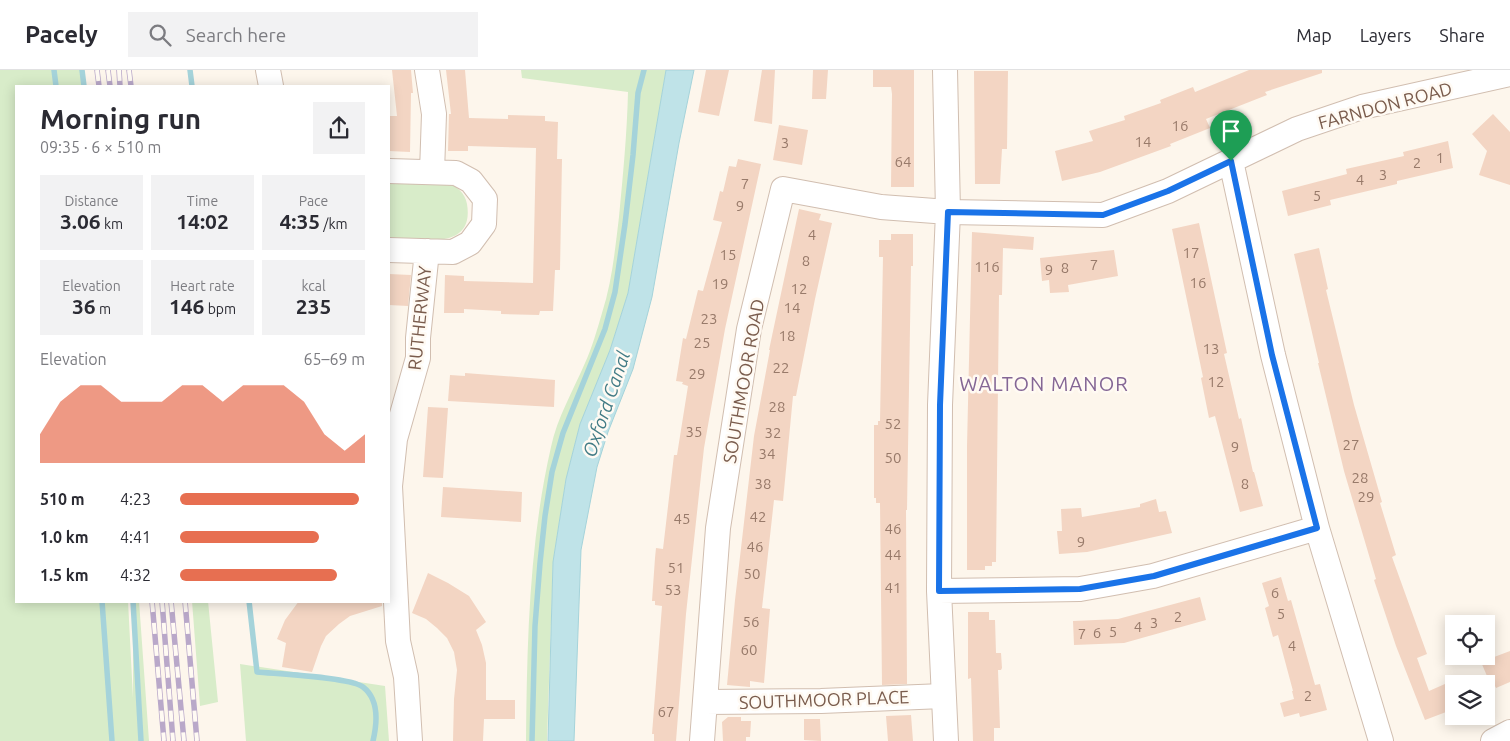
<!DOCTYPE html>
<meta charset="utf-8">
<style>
:root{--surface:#fff;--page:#f2f2f3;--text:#2b2b33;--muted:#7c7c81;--line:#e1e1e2;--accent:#e76f51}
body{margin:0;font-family:Ubuntu,sans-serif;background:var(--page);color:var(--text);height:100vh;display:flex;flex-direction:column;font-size:19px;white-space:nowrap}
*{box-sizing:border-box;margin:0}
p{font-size:16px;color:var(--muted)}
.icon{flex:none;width:28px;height:28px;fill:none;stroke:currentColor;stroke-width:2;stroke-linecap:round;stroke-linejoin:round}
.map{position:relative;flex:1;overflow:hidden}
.sheet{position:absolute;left:15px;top:15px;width:375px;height:518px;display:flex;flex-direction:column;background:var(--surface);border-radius:0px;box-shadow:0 2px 12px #0003}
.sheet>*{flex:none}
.tools{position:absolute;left:1445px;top:545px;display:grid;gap:10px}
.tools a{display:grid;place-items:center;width:50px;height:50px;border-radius:0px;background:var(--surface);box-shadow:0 2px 12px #0003;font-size:25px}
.pin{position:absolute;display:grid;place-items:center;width:42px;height:42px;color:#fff;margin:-51px -21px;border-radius:50% 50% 50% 0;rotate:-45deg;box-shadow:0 0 5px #0007}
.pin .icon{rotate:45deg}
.round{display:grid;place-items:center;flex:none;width:52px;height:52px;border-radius:0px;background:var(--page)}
.head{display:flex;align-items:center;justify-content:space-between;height:85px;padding:0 25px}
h1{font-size:28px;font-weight:700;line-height:38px}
.metrics{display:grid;grid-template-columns:repeat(3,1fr);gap:8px;height:85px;padding:5px 25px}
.metrics div{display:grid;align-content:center;border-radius:0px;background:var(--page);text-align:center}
.metrics b{font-size:21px;font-weight:700}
.metrics small{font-size:14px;font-weight:400}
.metrics p{font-size:14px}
.chart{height:140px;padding:10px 25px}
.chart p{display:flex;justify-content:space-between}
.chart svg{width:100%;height:90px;margin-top:5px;fill:var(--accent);opacity:.7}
ul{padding:0 25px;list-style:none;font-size:16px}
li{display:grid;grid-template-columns:80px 60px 1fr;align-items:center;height:38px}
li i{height:12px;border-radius:6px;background:var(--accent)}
header{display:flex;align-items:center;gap:30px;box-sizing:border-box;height:70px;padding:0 25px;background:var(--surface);border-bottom:1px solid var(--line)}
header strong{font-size:24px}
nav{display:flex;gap:28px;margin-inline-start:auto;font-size:18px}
.search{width:350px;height:45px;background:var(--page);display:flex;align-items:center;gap:12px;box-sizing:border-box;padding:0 18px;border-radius:0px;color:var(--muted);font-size:19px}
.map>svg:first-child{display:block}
.green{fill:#d8ecc9}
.water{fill:#bfe3e8;stroke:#a5d3da}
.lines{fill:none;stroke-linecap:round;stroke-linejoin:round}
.stream{stroke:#a5d3da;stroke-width:5.5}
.building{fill:#f3d5c3}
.minor-casing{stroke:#d1beb0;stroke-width:26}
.minor{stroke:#fff;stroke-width:24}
.rail-casing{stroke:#b9a8c9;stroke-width:5.5}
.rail{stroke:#fffaf3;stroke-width:4;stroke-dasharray:11;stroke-linecap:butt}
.route-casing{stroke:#fff;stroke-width:10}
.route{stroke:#1a73e8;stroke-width:6}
.labels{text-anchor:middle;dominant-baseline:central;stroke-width:5;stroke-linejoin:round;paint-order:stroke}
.number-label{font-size:15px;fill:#987a6a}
.street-label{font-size:18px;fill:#7a5c4d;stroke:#fffaf3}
.water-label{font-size:19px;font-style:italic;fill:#437c86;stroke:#fffaf3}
.quarter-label{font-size:20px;letter-spacing:1px;fill:#846695;stroke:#fffaf3}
</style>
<header>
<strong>Pacely</strong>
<div class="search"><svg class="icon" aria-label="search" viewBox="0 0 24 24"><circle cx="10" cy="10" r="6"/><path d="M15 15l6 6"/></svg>Search here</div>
<nav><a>Map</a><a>Layers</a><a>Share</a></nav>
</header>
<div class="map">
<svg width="1510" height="671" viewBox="0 0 1510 671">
<rect width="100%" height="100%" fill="#fdf6ec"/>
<path class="green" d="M0,0h82l2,16h-68v515h112l5,97v-97h6l10,140h-149z
M521,0h145l-38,223 -18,57 -30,74 -14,55 -13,83 -6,179h-21c1,-98 3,-198 25,-294 6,-29 22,-56 34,-84 7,-15 12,-33 17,-50 10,-31 13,-63 17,-96 4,-42 8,-83 9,-125l-106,-14z
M389,111c13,0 48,-2 58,2 10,3 18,10 20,21 8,48 -48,35 -78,34z
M192,531h16l10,101 -18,4z
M240,594l145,22 4,55h-143z"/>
<path class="water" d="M666,0h28l-15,73 -27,154 -19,72 -25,63 -11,35 -16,83 -7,191h-26l5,-179 13,-83 14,-55 30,-74 18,-57z"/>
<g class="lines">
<path class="stream" d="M54,0l2,16
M82,0l2,16
M190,0l2,16
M102,531l10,140
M133,531l8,140
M249,531l8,71c21,2 93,5 106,15 17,13 14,37 10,54
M532,671l3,-115 5,-63 5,-47 7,-44 11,-39 42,-104 10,-37 10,-68 8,-69 5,-62 6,-23"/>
</g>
<path class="building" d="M392,0h19l2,23h-2l-1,59 -21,-1v-35h8z
M446,0h19l4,48 39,1v-4l37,1v5l13,1 -1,37h5l-2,111h-5l-2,41h-13l-1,4 -38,-1v-3l-37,-2v4h-20l1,-38 19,1v5l69,2 3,-135 -68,-2v5h-20l1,-37h2z
M706,0h23l-10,46 -21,-4z
M762,0h13l-3,54 -18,-3z
M813,0h15l-2,29h-14z
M873,0h41v117h-23l1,-93 -1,-7h-18z
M1249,0h73v3l-57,19 2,3 -61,24 4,9 -40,16 1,2 -71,26 -38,9 -7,-30 38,-10 -4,-10 36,-11 -1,-4 37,-13 -1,-3 33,-13 2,5z
M974,1h34l-1,78h-5l-2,35h-25z
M1493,44l17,18v53l-31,-10 8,-24 -15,-17z
M779,55l29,5 -6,35 -29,-5z
M1448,71l5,27 -56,13v3l-67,16 1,5 -43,11 -6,-25 65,-17 -1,-5 58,-13 -1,-4z
M738,89l23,5 -36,165 -21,119 -18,166 -10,127h-22v-7h-2l10,-128 -7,-1v-4h-3l3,-43 1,-10 7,1 11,-94h3l11,-69 -6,-2 1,-2 -7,-1 7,-43 3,1 12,-49 5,1 19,-69 -9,-2 7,-29 3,1 6,-26 7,1z
M799,139l22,5 -2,6 13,3 -17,76 -19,97h-3l-10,105 -9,-1 -12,108 8,1 -6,74 -14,-2v6l-23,-2 8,-85 19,-164 16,-86h-1z
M1199,153l28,130 -3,1 15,65 2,-1 12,54h1l9,34 -23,6 -25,-96 -6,2 -8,-40 2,-1 -31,-148z
M972,162l62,5 -1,13 -30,-2 -1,47h-3l-3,267h-4v4h-7v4h-18v-124z
M891,164h22v32h-2l-4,244h-1l1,174 -25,1 -2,-182h-4v-5h-2v-73h4v-4h2l3,-164h-4v-17h12z
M1319,178l9,41 -2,1 28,115 28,97 -2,1 16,52 -4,2 35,97 -10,4 12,33 25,-11v29l-29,11 -29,-74 -22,-66 2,-1 -32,-108 -26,-108h1l-25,-109z
M1114,180l4,26 -50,9 1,7 -19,1 -1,-13 -7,1 -2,-23z
M389,204l22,1 -3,31 -19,-1z
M465,303l90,7 -1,27 -106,-6 2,-26 15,1z
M428,337l20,1 -5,70 -20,-1z
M443,417l79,5 -1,30 -80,-5z
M1156,429l3,13 7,-1 6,22 -85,19 -28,2 -2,-23h5l-1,-22 20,-1 1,9 58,-10v-3z
M428,503l20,10 21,13 17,26 -10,8 6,15 4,18v37h29v19h-31l-1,22h-30l1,-42 3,-29 -3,-18 -7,-14 -10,-10 -11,-9 -14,-6z
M1281,507l7,24 3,-1 24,85 5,-1 7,26 -27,7 -1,-4 -15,4 -4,-14 14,-4 -2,-8h1l-15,-56 -5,2 -8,-29 4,-2 -7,-23z
M1200,527l6,23 -82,23 -50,2 -1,-24 45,-2z
M299,531h83v5l-32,10 -11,8 -13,12 -5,10 -9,26 -30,-5 4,-24 -9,-4 8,-19z
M968,542h21v8h6l1,33h5l1,15 -1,2h-3l2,58h-6v13h-21l-2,-63 -3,1z
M1510,581v31l-14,6 -3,-6 -3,1 -9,-21z
M911,645l2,26h-25l-2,-25z
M728,647h13v4h10l-1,16h-4v4h-23l-1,-19z
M804,649h16l1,22 -17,-1z"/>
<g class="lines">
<g class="minor-casing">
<path id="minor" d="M268,0l3,16
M427,0l7,44 -2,58
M945,0l3,142 -8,193 -1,186 7,150
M1231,91l42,194 44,173 64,213
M389,101l67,2 15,8 14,18 -1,25 -14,19 -17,9 -64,-2
M939,521l141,-2 73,-13 164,-48
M705,632l116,-1 122,-5
M410,671l-4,-64 -8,-36 -8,-155 5,-47 23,-81v-20l9,-87
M702,671l16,-213 31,-199 34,-140 98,18 67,5 155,3 65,-24 129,-62 65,-22 148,-33
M1493,671l17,-9"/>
</g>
<use href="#minor" class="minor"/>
<g class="rail-casing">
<path id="rail" d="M97,0l2,16
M108,0l2,16
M119,0l1,16
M129,0l2,16
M152,531l12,140
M162,531l11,140
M171,531l13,140
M185,531l12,140"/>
</g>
<use href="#rail" class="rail"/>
</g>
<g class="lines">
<g class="route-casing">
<path id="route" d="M1231,91l41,194 45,173 -163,48 -74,13 -141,2 1,-186 8,-193 155,3 65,-24z"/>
</g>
<use href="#route" class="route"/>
</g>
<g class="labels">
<g class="number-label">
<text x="1180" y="55">16</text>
<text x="1143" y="71">14</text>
<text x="785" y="72">3</text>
<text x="1440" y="87">1</text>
<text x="903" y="91">64</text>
<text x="1417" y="92">2</text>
<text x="1383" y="104">3</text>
<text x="1360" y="109">4</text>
<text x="745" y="113">7</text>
<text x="1317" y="125">5</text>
<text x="740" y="135">9</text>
<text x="812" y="164">4</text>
<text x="1191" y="182">17</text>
<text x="728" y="184">15</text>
<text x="806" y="190">8</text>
<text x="1094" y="194">7</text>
<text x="987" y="196">116</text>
<text x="1065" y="197">8</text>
<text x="1049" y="199">9</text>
<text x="1198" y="212">16</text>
<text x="720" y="213">19</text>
<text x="799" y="218">12</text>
<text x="792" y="237">14</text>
<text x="709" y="248">23</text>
<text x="787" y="265">18</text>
<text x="702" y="272">25</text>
<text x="1211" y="278">13</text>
<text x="781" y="297">22</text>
<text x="697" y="303">29</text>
<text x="1216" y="311">12</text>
<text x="777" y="336">28</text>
<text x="893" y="353">52</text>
<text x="694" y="361">35</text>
<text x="773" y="362">32</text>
<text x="1351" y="374">27</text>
<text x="1235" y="376">9</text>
<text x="767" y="383">34</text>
<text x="893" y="387">50</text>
<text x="1360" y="407">28</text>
<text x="763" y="413">38</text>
<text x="1245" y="413">8</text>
<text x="1366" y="426">29</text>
<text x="758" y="446">42</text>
<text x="682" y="448">45</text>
<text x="893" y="458">46</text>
<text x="1081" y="471">9</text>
<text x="755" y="476">46</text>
<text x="893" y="484">44</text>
<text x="676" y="497">51</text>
<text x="752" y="503">50</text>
<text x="893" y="517">41</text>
<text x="673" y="519">53</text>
<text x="1275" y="522">6</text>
<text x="1281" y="543">5</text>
<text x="1178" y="546">2</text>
<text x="751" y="551">56</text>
<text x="1154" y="552">3</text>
<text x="1138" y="556">4</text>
<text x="1113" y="561">5</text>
<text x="1097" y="562">6</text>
<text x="1082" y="563">7</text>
<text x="1292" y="575">4</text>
<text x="749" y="579">60</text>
<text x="1308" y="625">2</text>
<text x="666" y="641">67</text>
</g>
<g class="street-label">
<text transform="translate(1385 35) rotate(-15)">FARNDON ROAD</text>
<text transform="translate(419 248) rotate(-84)">RUTHERWAY</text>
<text transform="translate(743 311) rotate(-80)">SOUTHMOOR ROAD</text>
<text transform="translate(824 629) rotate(-2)">SOUTHMOOR PLACE</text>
</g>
<g class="water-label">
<text transform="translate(606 334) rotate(-71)">Oxford Canal</text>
</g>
<g class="quarter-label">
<text x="1044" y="313">WALTON MANOR</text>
</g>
</g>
</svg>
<div class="tools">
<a><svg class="icon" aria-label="locate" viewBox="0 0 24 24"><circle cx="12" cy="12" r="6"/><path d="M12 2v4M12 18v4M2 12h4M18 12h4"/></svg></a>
<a><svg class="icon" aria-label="layers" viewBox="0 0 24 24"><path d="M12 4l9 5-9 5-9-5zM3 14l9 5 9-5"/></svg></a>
</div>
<div class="pin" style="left:1231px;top:91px;background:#1e9e55"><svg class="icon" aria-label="arrive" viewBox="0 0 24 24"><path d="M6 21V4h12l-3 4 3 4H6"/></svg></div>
<section class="sheet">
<div class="head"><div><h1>Morning run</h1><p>09:35 · 6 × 510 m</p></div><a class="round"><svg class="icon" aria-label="share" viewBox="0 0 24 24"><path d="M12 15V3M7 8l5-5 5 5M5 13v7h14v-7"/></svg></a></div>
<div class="metrics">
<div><p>Distance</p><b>3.06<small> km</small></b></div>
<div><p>Time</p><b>14:02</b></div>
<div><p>Pace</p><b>4:35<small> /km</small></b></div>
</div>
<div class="metrics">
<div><p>Elevation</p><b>36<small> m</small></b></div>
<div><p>Heart rate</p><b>146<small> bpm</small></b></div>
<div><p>kcal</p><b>235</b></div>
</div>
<div class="chart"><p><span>Elevation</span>65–69 m</p>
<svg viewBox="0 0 160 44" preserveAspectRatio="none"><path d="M0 44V30L10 14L20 6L30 6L40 14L50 14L60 14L70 6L80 6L90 14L100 6L110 6L120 6L130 14L140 30L150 38L160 30V44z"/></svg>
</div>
<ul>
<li><b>510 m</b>4:23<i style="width:97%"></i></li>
<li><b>1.0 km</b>4:41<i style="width:75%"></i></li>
<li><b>1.5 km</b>4:32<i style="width:85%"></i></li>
</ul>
</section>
</div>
